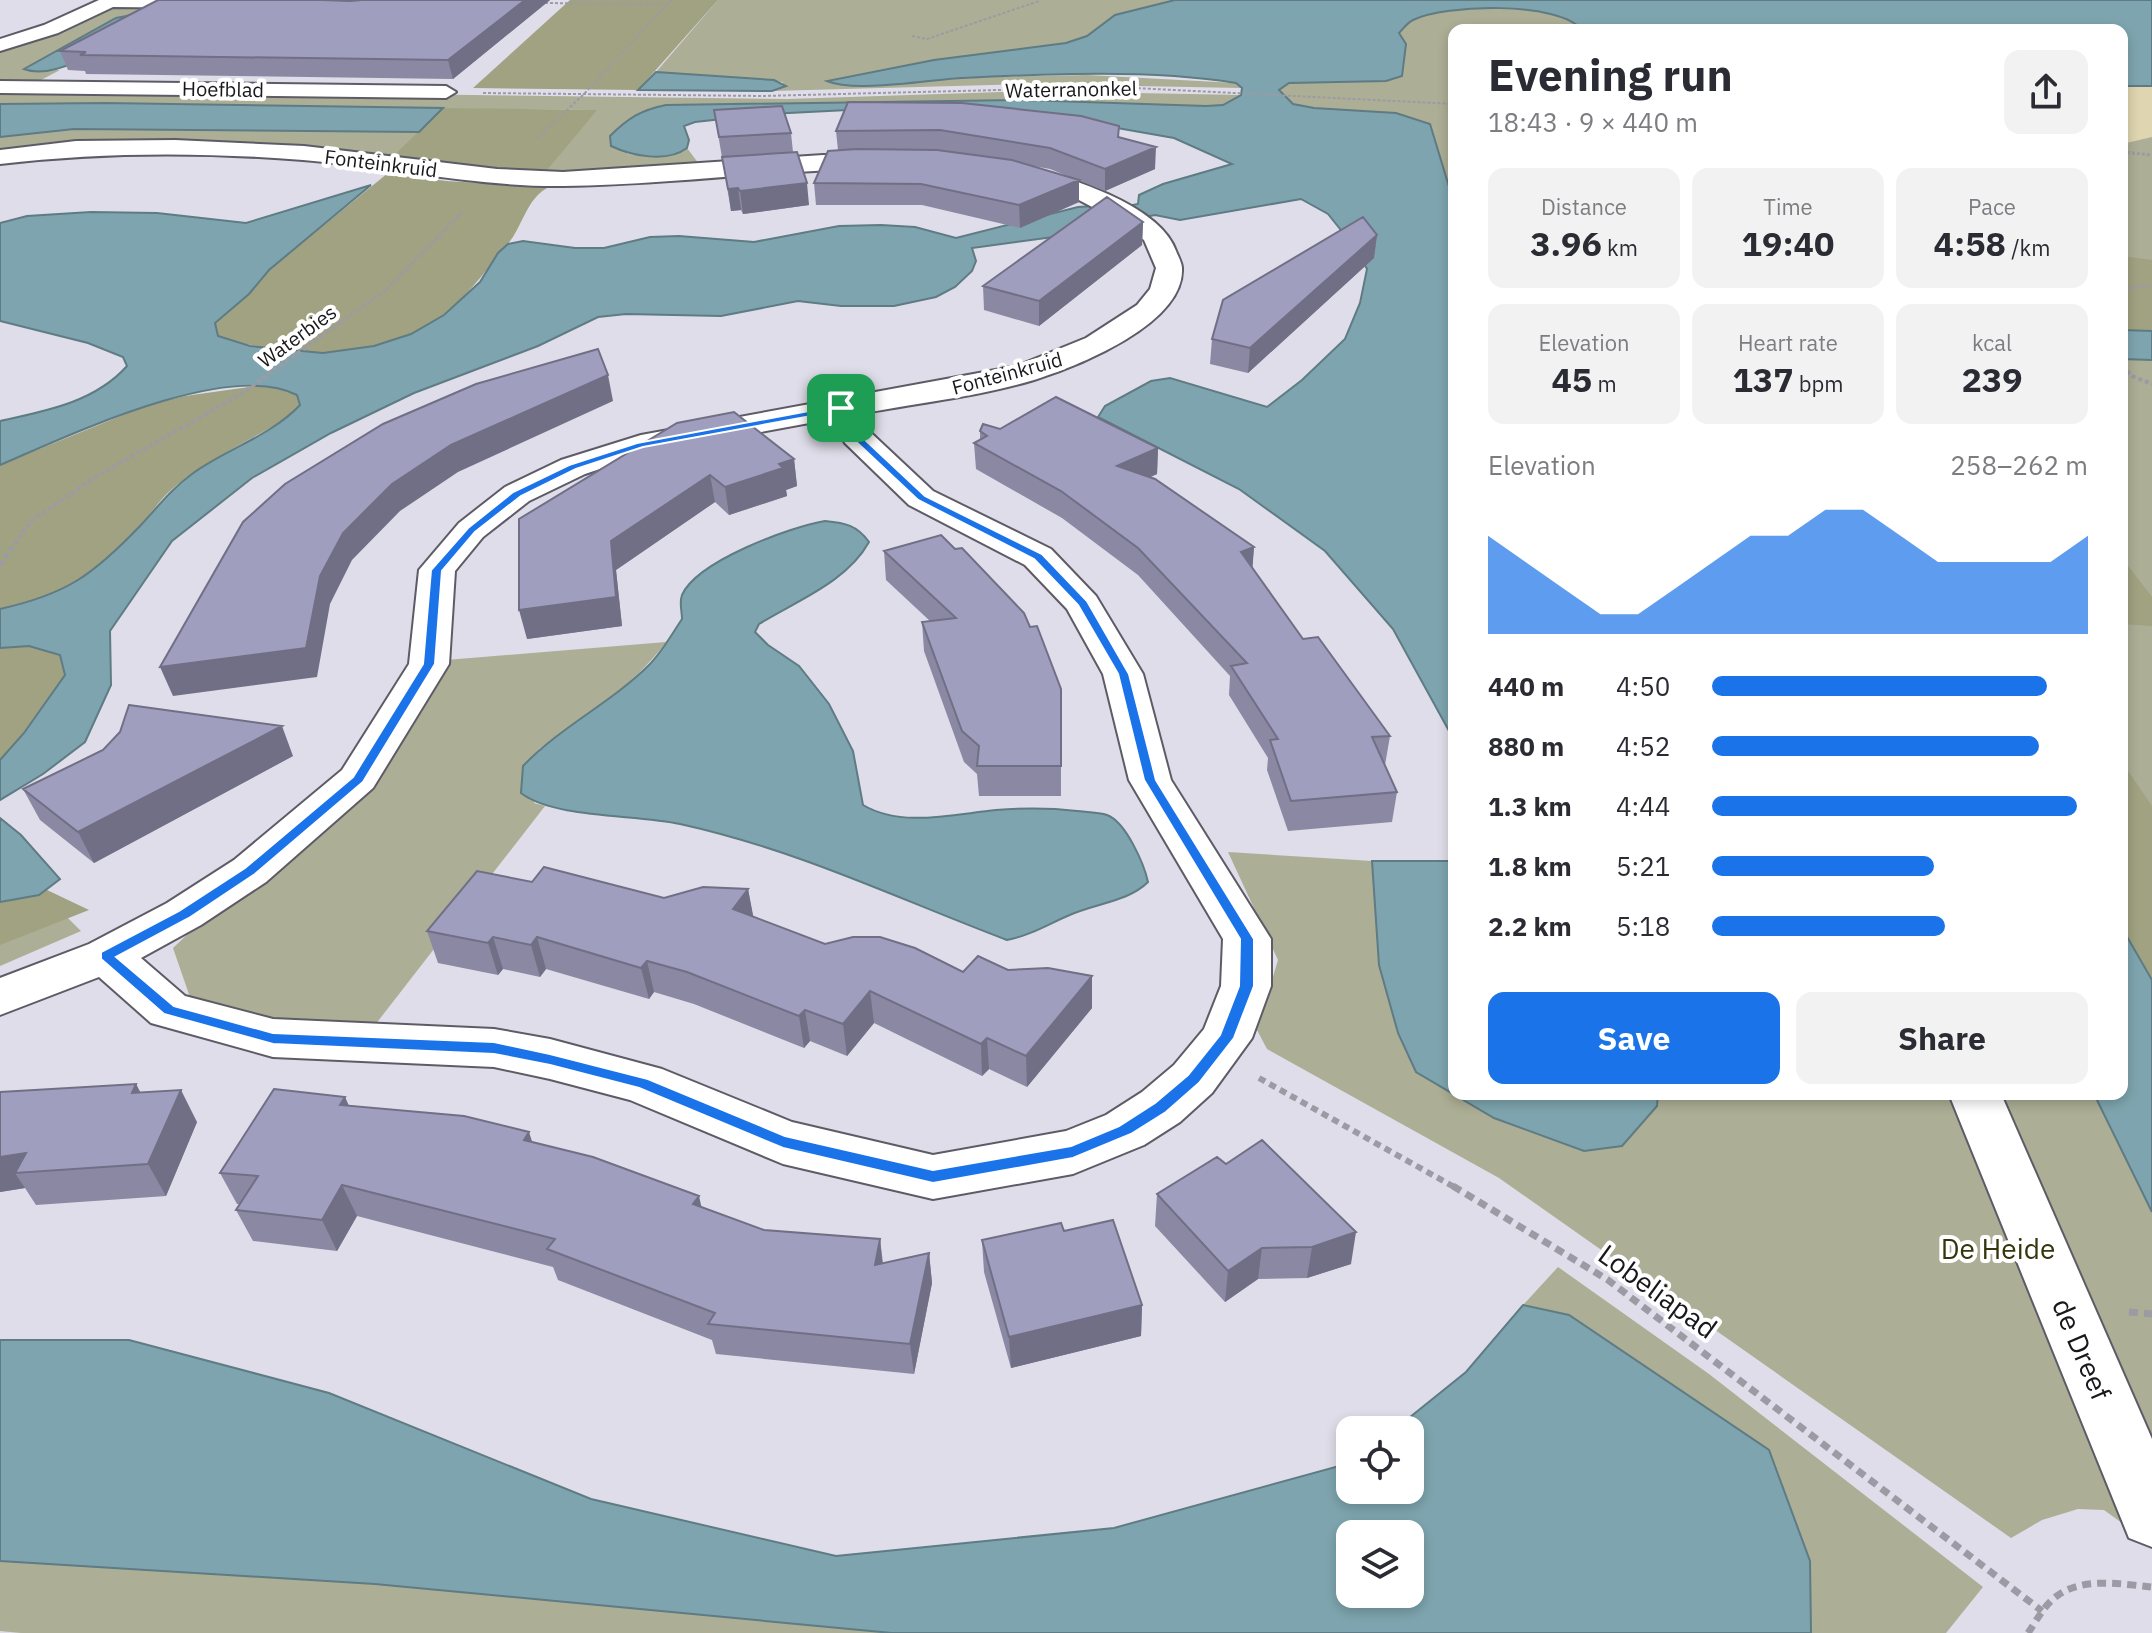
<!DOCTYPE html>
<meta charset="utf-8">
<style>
:root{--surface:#fff;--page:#f2f2f3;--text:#2b2b33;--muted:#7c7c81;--accent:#1a73e8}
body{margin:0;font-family:"IBM Plex Sans",sans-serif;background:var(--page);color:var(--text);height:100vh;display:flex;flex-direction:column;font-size:30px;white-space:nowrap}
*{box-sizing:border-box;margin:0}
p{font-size:26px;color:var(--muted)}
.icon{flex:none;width:44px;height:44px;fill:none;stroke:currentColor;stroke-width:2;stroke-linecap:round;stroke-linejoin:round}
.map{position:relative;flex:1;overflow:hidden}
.side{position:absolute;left:1448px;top:24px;width:680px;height:1076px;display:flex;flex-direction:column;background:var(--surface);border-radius:16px;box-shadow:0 4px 12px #0003}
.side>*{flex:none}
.controls{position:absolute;left:1336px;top:1416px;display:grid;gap:16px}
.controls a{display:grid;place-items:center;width:88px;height:88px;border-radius:16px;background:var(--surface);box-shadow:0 4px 12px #0003;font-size:40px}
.pin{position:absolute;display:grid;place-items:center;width:68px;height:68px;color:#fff;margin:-34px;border-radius:16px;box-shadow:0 4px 12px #0006}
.round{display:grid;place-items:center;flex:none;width:84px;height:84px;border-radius:16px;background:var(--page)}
.overview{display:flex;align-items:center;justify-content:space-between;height:136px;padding:0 40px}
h1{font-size:44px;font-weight:700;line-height:60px}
.figures{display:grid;grid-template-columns:repeat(3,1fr);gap:12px;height:136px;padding:8px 40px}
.figures div{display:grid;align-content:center;border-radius:16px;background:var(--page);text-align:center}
.figures b{font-size:34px;font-weight:700}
.figures small{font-size:22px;font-weight:400}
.figures p{font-size:22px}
.chart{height:224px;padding:16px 40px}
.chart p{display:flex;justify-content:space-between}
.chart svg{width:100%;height:144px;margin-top:8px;fill:var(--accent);opacity:.7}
.action{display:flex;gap:16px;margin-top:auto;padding:16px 40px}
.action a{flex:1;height:92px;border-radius:16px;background:var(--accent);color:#fff;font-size:32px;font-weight:700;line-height:92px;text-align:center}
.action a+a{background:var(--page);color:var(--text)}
ul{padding:0 40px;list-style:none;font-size:26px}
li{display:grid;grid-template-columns:128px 96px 1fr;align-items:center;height:60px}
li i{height:20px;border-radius:10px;background:var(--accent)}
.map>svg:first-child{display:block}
.green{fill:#acae95}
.forest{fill:#a0a282}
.sand{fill:#dfd5b0}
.water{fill:#7ea5af;stroke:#5f7b83;stroke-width:2;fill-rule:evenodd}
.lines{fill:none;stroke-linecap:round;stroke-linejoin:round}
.street-casing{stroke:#5d5c66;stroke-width:4}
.path-far5{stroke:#9c9ba4;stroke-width:2;stroke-dasharray:3 2;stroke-linecap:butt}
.path-far4{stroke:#9c9ba4;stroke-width:3;stroke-dasharray:3 2;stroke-linecap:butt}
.path-far3{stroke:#9c9ba4;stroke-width:4;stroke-dasharray:4 3;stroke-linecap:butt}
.path-far2{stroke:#9c9ba4;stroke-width:5;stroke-dasharray:5 4;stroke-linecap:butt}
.path-far1{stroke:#9c9ba4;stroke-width:6;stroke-dasharray:7 5;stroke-linecap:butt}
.path{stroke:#9c9ba4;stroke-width:7;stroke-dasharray:9 6;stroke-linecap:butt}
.street{fill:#fff;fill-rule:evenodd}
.wall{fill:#8a88a3}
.shaded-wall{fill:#706f85}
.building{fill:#a09ebe;stroke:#706f85;stroke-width:2}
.route{fill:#1a73e8;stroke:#fff;stroke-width:2;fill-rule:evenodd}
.labels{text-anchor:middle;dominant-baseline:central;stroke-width:8;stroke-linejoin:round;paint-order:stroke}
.far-street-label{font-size:20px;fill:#18181c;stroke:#fff}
.near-park-label{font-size:28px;fill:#35360c;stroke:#fff}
.near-street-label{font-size:28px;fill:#18181c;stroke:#fff}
</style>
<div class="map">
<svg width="2152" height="1633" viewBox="0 0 2152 1633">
<rect width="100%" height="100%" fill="#dedde9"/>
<path class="green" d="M718,0h457l-60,15 -28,21 -21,7 -132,17 -81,16 19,9 116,-8 99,-2 149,8 6,5 -211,-4 -259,7 8,-2 3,-7 -127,-10z
M1448,0h704v1527l-30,-4 -18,-13 -26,-1 -36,11 -31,18 -512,-360 -232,-129 -10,-19 21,-70 -50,-108 144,9 7,104 37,107 78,46 55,-24h573v-1064h-668v523l-79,-367 -122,-76 45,-81z
M126,5l44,1 -54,12 -88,53 32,-1 -21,11h-39v-31l112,-43z
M0,89l788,10 243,-8 210,4 -18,10 -17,1 -540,-1 -39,49c19,2 44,6 60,-6l15,20 -157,5 51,-63 -596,-6z
M78,129l341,3 -28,26 -128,-11 -263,6v-16z
M666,642c-32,43 -82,77 -127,107l-5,54 11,3 -177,228 -72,-3 -104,-28 -19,-55 38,-36 235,-252z
M0,851l81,80 -81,35z
M1558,1267l151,107 274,213 -37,46h-135l-1,-72 -41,-111 -200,-135 -46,-10z
M0,1561l375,23 517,49h-871l-21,-2z"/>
<path class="forest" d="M570,0h148l-80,90 -165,-2z
M443,108l154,2 -52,63 -154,-15z
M388,173l58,8 103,6c-23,11 -26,40 -42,58 -20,24 -37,48 -61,68 -61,51 -158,46 -228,23l-3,-13 34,-29 20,-24z
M2122,256l30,4v71l-30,-1z
M256,386l30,3 11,6 3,10 -12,13c-38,22 -82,42 -116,71 -12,10 -21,25 -32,37 -47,49 -73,68 -140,83v-144l150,-61 35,-8z
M2122,558l30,39v29l-30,-2z
M29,646l32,9 4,21 -41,57 -24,27v-112z
M2122,762l30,44v174l-30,-52z
M47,890l42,20 -89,35v-43c16,-6 31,-3 47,-12z"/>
<path class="sand" d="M2122,86h30v51l-30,7z"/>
<path class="water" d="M1175,0h977v86h-30v-56h-540c-23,-29 -137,-26 -169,-10 -6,3 -10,9 -14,13l7,11 -4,32 -16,5 -97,2 -10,7 14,14 21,4 82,5 34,11 24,79v537l-61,-111 -68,-78 -86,-62 -141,-72 7,-11 46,-25 19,-3 97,29 35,-27 43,-41 15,-36 7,-34 -11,-20 -28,-35 -27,-15 -121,21 -25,-5 -35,7 -7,7 -141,19 4,13 -4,10 -17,16 -19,10 -42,9h-53l-43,-5 -77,15 -95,-2 -28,3 -60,29 -124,47 -83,40 -79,45 -80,63 -62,90 1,54 -26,57 -42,32 -43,26v-40l24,-27 41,-58 -5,-20 -31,-9 -29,2v-39c67,-15 93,-34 140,-83 17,-18 31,-37 52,-52 34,-25 79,-38 108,-69l-3,-10c-69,-36 -229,41 -297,70v-44c46,-10 95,-19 127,-55l-4,-9 -35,-14 -88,-22v-98l27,-7 64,-4 66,1 89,10 125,-38 -102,85 -20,24 -34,29 3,13 32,10 73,7 51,-7 37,-12 33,-19 36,-33 18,-29 10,-9 15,-3 52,7h29l46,-11 29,-1 75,6 85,-16 42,-1 34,2 41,11 122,-31 16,-1 7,5 37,-7 1,-9 24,-11 69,-20 -58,-26 -91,-16 -235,-12 -79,4 -74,8 -11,4 5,14 -2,8c-20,15 -55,8 -76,-2l-1,-10c18,-18 31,-26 56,-31l356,-5 184,6 17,-1 18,-10 1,-7 -6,-5c-85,-14 -189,-9 -275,-5 -34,2 -106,15 -134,3l107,-21 132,-17 21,-7 28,-21z
M137,14l15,3c-31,18 -92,66 -128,52l92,-51z
M656,72l118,8 12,6 -14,5 -134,-1z
M105,103l338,5 -24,24 -345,-3 -74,8v-33z
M2122,330l30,1v29l-30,-1z
M825,521c20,2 32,4 44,21 -22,40 -73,59 -110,82l-4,8 13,13 31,21 30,38 24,47 10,54c39,23 91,9 133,5 26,-2 55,-2 81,1 9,1 22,1 30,4 19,7 37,49 41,67 -19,19 -50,21 -76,32 -22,9 -40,21 -65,26 -111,-42 -209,-90 -327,-116 -44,-10 -125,-5 -159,-31l2,-27c37,-39 88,-63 126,-101 13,-13 23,-31 33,-46 0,-8 -3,-16 0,-24 15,-34 108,-68 143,-74z
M0,818l21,17 39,44 -21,16 -39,7z
M1372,861h82v233h204l-1,12 -35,40 -38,5 -90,-33 -78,-46 -18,-39 -19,-68z
M2122,928l30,52v232l-58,-118h28z
M1523,1305l46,10 200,135 41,111 1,72h-919l-517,-49 -375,-23v-221h129l200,53 262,106 245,57 278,-28 236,-65v27h60v-60h-16l72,-58zM1350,1534h60v60h-60z"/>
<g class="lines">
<g class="street-casing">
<path id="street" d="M99,0h121l2,3 -9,5 -100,-1 -55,26 -58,18v-12l44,-14z
M0,81l446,5 10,6 -10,6 -446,-5z
M175,140l129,6 193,23 66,3 260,-17h61l8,2 4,5 -4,5 -8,2c-107,0 -214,16 -321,17 -87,1 -173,-19 -260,-26 -101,-8 -202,-8 -303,4v-14l76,-9z
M1020,166c44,9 140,38 156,85 2,5 6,12 6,17 3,56 -106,99 -148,112 -56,17 -117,23 -174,34l9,17 64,60 118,58 45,47 47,78 28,106 100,159v47l-19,52 -40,55 -32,29 -36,23 -71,29 -140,25 -150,-35 -153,-64 -80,-21 -56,-12 -221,-10 -122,-34 -52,-46 -99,38v-37l89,-34 78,-41 67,-43 108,-90 67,-106 10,-94 40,-47 46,-36 56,-27 80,-25 376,-69 69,-28 51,-33 13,-16 6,-21 -12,-28 -31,-22 -36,-19 -65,-21 -4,-5 4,-5zM831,419l14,24 64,62 116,60 42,44 36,65 26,106 94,159 -2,47 -17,43 -30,36 -32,27 -36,23 -40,16 -133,24 -141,-33 -130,-53 -112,-30 -56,-10 -221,-10 -88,-23 -44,-38 60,-33 65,-43 107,-94 76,-124 6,-93 28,-34 46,-36 56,-27 62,-21z
M1949,1094h52l151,345v108l-23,-9z"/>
</g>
<path class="path-far5" d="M540,3l126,1
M912,36l15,3 112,-38
M483,93l280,3 352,-9 339,17
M537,138l47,-44 87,-94"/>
<path class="path-far4" d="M2122,152l30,3
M2122,289l30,-4
M338,324l47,-33 77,-79"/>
<path class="path-far3" d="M2122,366l10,10 20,8
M11,550l20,-29 66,-45 144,-82 100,-72"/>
<path class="path-far2" d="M0,565l12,-17"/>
<path class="path-far1" d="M1259,1078l197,110"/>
<path class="path" d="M1453,1186l155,94 434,331
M2129,1312l23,2
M2028,1633c7,-10 13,-22 22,-31 26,-27 69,-18 102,-15"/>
<use href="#street" class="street"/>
</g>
<path class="wall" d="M158,0h392l-97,79 -367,-5 -1,-3 -17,-1 -8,-19z
M714,110l77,23 2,19 16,53 -66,9 -2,-4 -10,1z
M1119,126v11l36,32 -50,22 -55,-22 -17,-3 46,14v22l-59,26 -98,-23h-106l-2,-22 24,-33 -2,-19z
M1143,222l-1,23 -103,81 -55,-16 -1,-24z
M1377,235l-3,23 -126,115 -38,-9 2,-25z
M734,412l60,47 3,27 -11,4 1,6 -58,19 -14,-13 -99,68 6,56 -95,13z
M1000,429l158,19 -1,26 -7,3 104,70 -2,21 51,71 87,97 -5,29 12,27 -5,30 -104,9 -21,-61 1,-12 -39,-63 1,-19 -92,-101 -76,-57 -86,-49 -2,-26 6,-3v-9z
M884,551l146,76 31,62v107h-82l-2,-22 -13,-12 -40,-111 -2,-29 8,-1 -44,-41z
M293,756l-199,107 -54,-43 -17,-31z
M532,882l132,16 84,-9 5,28 72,27 138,28 129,36 -65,79 -38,-18 -7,7 -108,-53 -27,33 -37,-15 -6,7 -110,-44 -40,-12 -5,7 -103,-30 -6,8 -37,-8 -5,6 -60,-12 -11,-32z
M136,1084l4,9 57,29 -31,74 -130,9 -11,-17 -25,4v-100z
M345,1097l4,9 184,36 169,65 62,23 116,9 3,24 46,-10 3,30 -18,91 -198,-20 -4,-14 -154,-60 -5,-13 -196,-51 -20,35 -84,-10 -17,-31 4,-6h-3l-17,-31z
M1217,1157l134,107 -44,14 -49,1 -33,23 -70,-76 2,-32z
M1064,1231l78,74 -1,31 -130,32 -27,-96 -2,-32z"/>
<path class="shaded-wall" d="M525,0h25l-97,79 -5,-19z
M1156,147l-1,22 -50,22v-22z
M1079,180v22l-59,26 -1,-23z
M807,183l2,22 -66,9 -3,-23z
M738,188l3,22 -10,1 -3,-22z
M1143,222l-1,23 -103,81v-25z
M1377,235l-3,23 -126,115 2,-25z
M608,375l5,26 -155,71 -58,39 -48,49 -22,44 -13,73 -144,19 -13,-29 160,-91 23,-43 49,-49 59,-39z
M1158,448l-1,26 -41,19 1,-27z
M794,459l3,27 -11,4 1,6 -58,19 -4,-28 54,-23z
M710,475l5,27 -99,68 6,56 -95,13 -8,-29 92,-69z
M1254,547l-2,28 -11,-23z
M282,726l11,30 -199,107 -16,-31z
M748,889l6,31 -21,-11z
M493,937l10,32 -5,6 -10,-32z
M537,937l9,32 -6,8 -9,-32z
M647,961l7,31 -5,7 -8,-31z
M1092,976v32l-65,79 -1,-31z
M870,991l4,32 -27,33 -4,-32z
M805,1010l5,31 -6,7 -5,-32z
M987,1038l2,31 -7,7 -1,-32z
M136,1084l17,32 -21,-23z
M181,1090l16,32 -31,74 -18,-32z
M345,1097l13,31 -18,-23z
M529,1132l10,31 -15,-23z
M26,1153l-11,20 10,15 -25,4v-35z
M342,1185l15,31 -20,35 -15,-31z
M699,1196l7,31 -13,-23z
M1356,1232l-5,32 -44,14 5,-31z
M880,1239l3,31 -8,-5z
M1262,1248l-4,31 -33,23 3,-31z
M929,1253l3,30 -18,91 -4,-30z
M1142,1305l-1,31 -130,32 -2,-31z"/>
<path class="building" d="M158,0h164l28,1 12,-1h163l-77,60 -368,-5 6,-3 -26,-1z
M848,102l114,1 119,13 38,10 -1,11 38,10 -51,22 -55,-21 -110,-18 -104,1z
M782,106l9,27 -72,4 -5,-27z
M857,149l80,1 75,10 67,20 -60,25 -98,-21 -107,-1 14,-32z
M797,152l10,31 -67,8 -2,-3 -10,1 -6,-32z
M1107,197l36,25 -104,79 -56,-15z
M1363,217l14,18 -127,113 -38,-9 11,-39z
M598,349l10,26 -157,70 -59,39 -49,49 -23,43 -14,72 -146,19 83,-145 42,-38 98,-60 93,-40z
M1056,397l102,51 -41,18 38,13 99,68 -13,5 62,87 15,-2 72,99 -18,1 25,55 -106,9 -21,-61 8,-1 -47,-73 16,-3 -109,-115 -77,-57 -87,-48 13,-7 -7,-5 3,-7 17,5z
M734,412l60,47 -15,5 4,4 -58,19 -15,-12 -99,66 5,56 -97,13v-91l158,-96z
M941,535l14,14 7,-1 62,65 6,14 7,-1 24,63v77h-84l2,-20 -17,-15 -40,-109 34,-4 -72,-67z
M129,705l153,21 -204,106 -55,-43 80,-39 17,-18z
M544,867l120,31 39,-11 45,2 -15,20 92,35 28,-7h27l35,11 48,24 15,-16 30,14 40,-2 44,8 -66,80 -39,-18 -6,6 -111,-53 -27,33 -38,-14 -6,6 -112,-44 -40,-11 -6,7 -104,-31 -6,8 -38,-8 -5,6 -61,-12 50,-60 55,11z
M136,1084l-4,9 49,-3 -33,74 -133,9 11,-20 -26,4v-65z
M274,1089l71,8 -5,8 124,11 65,16 -5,8 69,17 106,39 -6,8 71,26 116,9 -5,26 54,-12 -19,91 -202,-20 7,-11 -168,-64 8,-10 -213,-54 -20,35 -86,-10 22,-34 -38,-3z
M1262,1140l94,92 -44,15 -50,1 -34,23 -71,-77 60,-37 9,7z
M1113,1220l29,85 -133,32 -27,-97 79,-17 3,8z"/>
<path class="route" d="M841,405l19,30 65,61 117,58 45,47 42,73 27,106 98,159v47l-20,52 -35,45 -33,29 -35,22 -58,24 -140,25 -150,-35 -144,-60 -89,-23 -56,-11 -221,-10 -109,-30 -63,-55v-7l78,-41 66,-43 108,-91 70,-113 8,-94 37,-42 45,-36 56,-27 68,-22zM838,411l14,27 66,62 116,59 44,46 40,69 26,106 96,159 -1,47 -19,49 -32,40 -33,28 -36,23 -48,20 -138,24 -148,-34 -137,-57 -98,-25 -56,-12 -221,-9 -99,-27 -58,-49 73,-39 66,-44 108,-92 72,-118 7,-93 33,-39 46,-36 55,-27 67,-22z"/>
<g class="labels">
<g class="far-street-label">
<text transform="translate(223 89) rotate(1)">Hoefblad</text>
<text transform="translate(1071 89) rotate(-1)">Waterranonkel</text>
<text transform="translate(381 163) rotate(7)">Fonteinkruid</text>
<text transform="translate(297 336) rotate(-36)">Waterbies</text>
<text transform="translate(1007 373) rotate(-15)">Fonteinkruid</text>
</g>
<g class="near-park-label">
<text x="1998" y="1248">De Heide</text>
</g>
<g class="near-street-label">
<text transform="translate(1658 1291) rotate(36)">Lobeliapad</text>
<text transform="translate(2082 1349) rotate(67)">de Dreef</text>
</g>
</g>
</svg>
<div class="controls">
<a><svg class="icon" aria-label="locate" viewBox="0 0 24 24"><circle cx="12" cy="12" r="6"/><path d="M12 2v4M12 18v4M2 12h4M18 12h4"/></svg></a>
<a><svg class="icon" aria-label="layers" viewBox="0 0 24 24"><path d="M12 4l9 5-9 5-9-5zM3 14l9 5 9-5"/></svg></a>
</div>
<div class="pin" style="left:841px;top:408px;background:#1e9e55"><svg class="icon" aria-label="arrive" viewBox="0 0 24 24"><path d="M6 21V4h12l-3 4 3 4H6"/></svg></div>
<section class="side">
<div class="overview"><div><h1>Evening run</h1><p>18:43 · 9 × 440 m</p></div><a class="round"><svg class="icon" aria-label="share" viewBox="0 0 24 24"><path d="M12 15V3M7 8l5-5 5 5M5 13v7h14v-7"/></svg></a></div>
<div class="figures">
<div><p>Distance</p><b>3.96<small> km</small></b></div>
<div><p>Time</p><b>19:40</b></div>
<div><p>Pace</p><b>4:58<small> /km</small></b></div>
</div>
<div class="figures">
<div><p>Elevation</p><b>45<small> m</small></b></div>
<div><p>Heart rate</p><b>137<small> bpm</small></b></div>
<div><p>kcal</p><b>239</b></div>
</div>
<div class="chart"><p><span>Elevation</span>258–262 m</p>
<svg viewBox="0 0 160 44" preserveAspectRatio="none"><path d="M0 44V14L10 22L20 30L30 38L40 38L50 30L60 22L70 14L80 14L90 6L100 6L110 14L120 22L130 22L140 22L150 22L160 14V44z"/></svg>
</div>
<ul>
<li><b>440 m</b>4:50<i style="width:89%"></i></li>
<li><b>880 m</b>4:52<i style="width:87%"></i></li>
<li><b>1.3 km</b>4:44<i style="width:97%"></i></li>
<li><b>1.8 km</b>5:21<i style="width:59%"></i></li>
<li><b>2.2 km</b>5:18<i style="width:62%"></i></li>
</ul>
<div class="action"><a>Save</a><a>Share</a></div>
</section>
</div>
